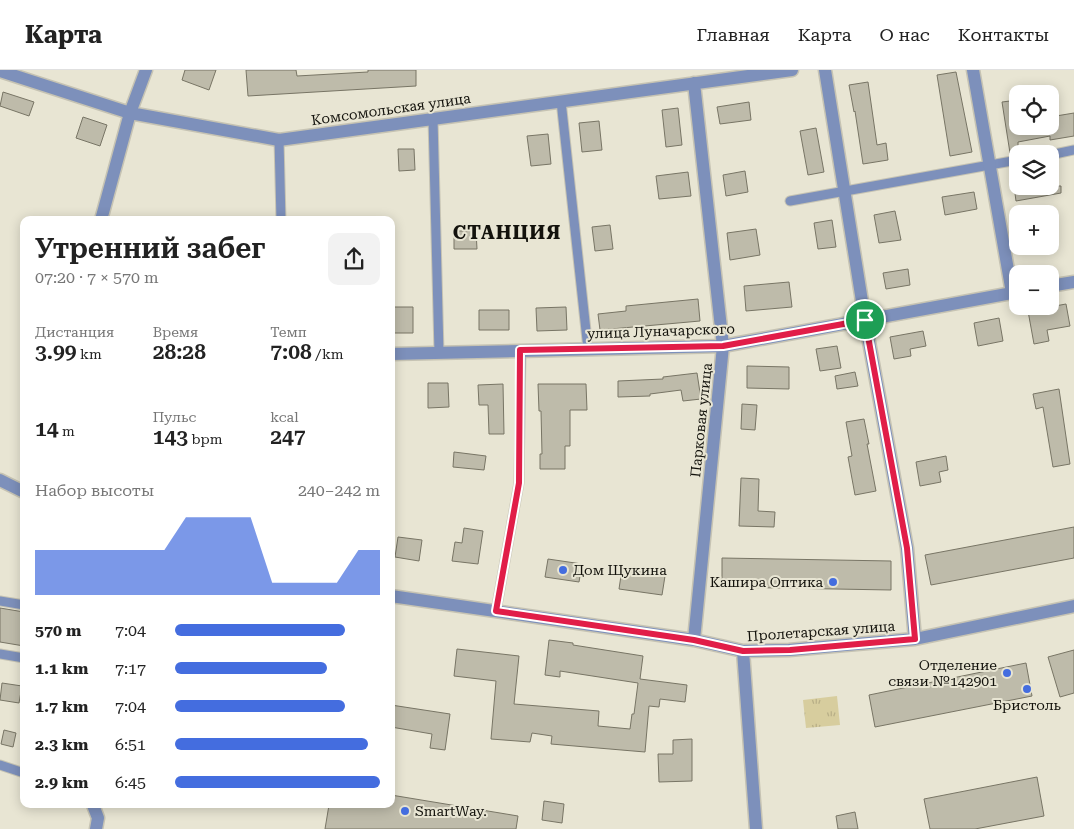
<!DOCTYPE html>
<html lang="ru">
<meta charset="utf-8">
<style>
:root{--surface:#fff;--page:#f2f2f2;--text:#222;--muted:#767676;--line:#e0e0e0;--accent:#446ddf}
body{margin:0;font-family:"Roboto Serif",serif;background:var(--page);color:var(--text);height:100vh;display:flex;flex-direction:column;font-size:19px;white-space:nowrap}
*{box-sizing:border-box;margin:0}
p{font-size:16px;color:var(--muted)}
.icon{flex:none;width:28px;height:28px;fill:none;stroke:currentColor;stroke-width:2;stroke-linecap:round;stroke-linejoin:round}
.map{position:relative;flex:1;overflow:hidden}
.details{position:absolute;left:20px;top:146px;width:375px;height:592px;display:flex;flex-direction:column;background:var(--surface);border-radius:10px;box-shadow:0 2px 12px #0003}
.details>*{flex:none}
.tools{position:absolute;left:1009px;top:15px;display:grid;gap:10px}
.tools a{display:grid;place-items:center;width:50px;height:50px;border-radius:10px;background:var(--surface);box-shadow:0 2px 12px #0003;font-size:25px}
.pin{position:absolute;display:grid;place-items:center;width:42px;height:42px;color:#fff;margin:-21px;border:2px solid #fff;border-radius:50%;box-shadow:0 1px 5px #0007}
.round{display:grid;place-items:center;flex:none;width:52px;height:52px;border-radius:10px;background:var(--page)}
.head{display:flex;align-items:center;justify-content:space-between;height:85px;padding:0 15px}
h1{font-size:28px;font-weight:600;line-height:38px}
.metrics{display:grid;grid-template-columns:repeat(3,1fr);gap:8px;height:85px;padding:5px 15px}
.metrics div{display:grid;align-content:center}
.metrics b{font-size:21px;font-weight:600}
.metrics small{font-size:14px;font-weight:400}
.metrics p{font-size:14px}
.chart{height:140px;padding:10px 15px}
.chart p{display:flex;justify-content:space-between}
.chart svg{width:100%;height:90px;margin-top:5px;fill:var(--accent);opacity:.7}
ul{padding:0 15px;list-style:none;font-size:16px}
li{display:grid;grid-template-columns:80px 60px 1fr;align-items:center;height:38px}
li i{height:12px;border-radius:6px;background:var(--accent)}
header{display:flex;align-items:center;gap:30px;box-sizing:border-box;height:70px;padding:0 25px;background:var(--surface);border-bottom:1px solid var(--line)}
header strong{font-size:24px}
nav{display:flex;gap:28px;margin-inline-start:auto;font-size:18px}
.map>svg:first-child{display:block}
.park{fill:url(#park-tufts)}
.building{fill:#bebbaa;stroke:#787565}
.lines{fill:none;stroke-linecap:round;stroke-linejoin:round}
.service-casing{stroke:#c6c3b3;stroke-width:11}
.minor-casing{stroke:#c6c3b3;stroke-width:15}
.service{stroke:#7d90bb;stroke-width:9}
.minor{stroke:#7d90bb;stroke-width:12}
.route-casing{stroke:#fff;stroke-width:10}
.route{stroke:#e11d48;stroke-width:6}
.poi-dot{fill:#446ddf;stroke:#e8e5d3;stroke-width:2}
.labels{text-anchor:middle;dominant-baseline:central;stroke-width:4;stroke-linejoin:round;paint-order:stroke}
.street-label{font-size:14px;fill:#13120c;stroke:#e8e5d3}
.poi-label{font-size:14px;fill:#13120c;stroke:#e8e5d3;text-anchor:start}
.district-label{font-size:19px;font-weight:bold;letter-spacing:1px;fill:#13120c;stroke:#e8e5d3}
</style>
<header>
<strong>Карта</strong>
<nav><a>Главная</a><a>Карта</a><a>О нас</a><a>Контакты</a></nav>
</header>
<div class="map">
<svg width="1074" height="759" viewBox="0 0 1074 759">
<defs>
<pattern id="park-tufts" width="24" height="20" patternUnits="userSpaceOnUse" patternTransform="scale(1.25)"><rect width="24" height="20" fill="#d7cd9e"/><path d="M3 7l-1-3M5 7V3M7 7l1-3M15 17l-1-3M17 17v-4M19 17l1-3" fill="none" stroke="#b8af87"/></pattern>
</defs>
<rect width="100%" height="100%" fill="#e8e5d3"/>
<path class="park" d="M837,626l3,29 -34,3 -3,-28z"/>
<path class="building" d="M185,0h31l-7,20 -27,-10z
M246,0h50l1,6 71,-4v-2h48v16l-168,10z
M956,2l16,80 -22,4 -13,-81z
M868,12l9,63 9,-2 2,17 -25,4 -8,-53 -1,1 -5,-27z
M3,22l31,10 -5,14 -29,-10z
M1018,30v26h32v-9l24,-4v23l-24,4v-4l-32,6v11h-8l-8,-51z
M749,32l2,18 -31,4 -3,-17z
M678,38l4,37 -16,2 -4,-37z
M83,47l24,8 -7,21 -24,-8z
M599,51l3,29 -20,2 -3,-29z
M816,58l8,44 -16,3 -8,-44z
M548,64l3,30 -20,2 -4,-30z
M398,79h16l1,21 -16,1z
M745,101l3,21 -22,4 -3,-21z
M688,102l3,24 -32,3 -3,-23z
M1014,116h47v7l-45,8z
M974,122l3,17 -32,6 -3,-18z
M895,141l6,29 -22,3 -5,-28z
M832,150l4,27 -18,2 -4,-26z
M610,155l3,24 -18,2 -3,-24z
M756,159l4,26 -30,5 -3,-27z
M454,161h22l1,18h-23z
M908,199l2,16 -24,4 -3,-16z
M789,212l3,25 -46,4 -2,-25z
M698,229l2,22 -100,9 -2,-16 28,-3v-5z
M1066,234l4,22 -23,4 2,11 -15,3 -6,-33z
M391,237h22v26h-22z
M566,237l1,23 -30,1 -1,-23z
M479,240h30v20h-30z
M999,248l4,23 -25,5 -4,-23z
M923,261l3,15 -16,3 1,7 -17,3 -4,-22z
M837,276l4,22 -21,3 -4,-22z
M747,296l42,1v22l-42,-1z
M855,302l3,14 -21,3 -2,-13z
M697,303l4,26 -18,2 -2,-11 -31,4v2l-32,1v-16l45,-2v-2z
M428,313h20l1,24 -21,1z
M503,314l1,50h-15l-1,-29h-9l-1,-20z
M538,314h48l1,26h-17v36h-5v23h-25v-15h2l-1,-43h-2z
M1059,319l11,75 -17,3 -10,-60 -7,2 -3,-15z
M742,334l15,1 -2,25 -14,-1z
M864,349l5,25h-2l9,47 -21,4 -7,-38 4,-1 -6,-34z
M454,382l32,4 -2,14 -31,-3z
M946,386l2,14 -9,2 2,10 -21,4 -4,-24z
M741,408l18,1 -1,32 17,1 -1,15 -35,-1z
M1074,457v31l-143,27 -6,-30z
M464,458l19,3 -5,33 -26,-3 3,-19 7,1z
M398,467l24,3 -3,21 -24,-4z
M722,488l169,3v29l-169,-3z
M548,489l34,5 -3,18 -34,-5z
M622,499l43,7 -3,19 -43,-6z
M0,538l24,4v34l-24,-4z
M549,570l24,3v2l70,11 -3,23 47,6 -2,17 -25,-3 -1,8 -10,-1 -4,46 -94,-8 1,-8 -20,-3 -2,9 -39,-3 5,-58 -42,-5 3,-27 62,7 -5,48 85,7 -1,15 32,3 2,-15h2l4,-31 -78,-12v6l-15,-2z
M1074,580v43l-14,4 -12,-40z
M1026,593l6,33 -157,31 -6,-32z
M2,613l20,3 -3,17 -19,-3z
M391,635l59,9 -5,36 -15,-2 2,-14 -41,-7z
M4,660l12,3 -3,14 -12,-3z
M692,669v42l-33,1 -1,-28h15v-14z
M1037,707l7,39 -69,13h-45l-6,-30z
M391,725l127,21 -2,13h-191l4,-24h62z
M544,731l20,3 -2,19 -20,-3z
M855,742l3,17h-20l-2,-13z"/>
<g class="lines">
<g class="service-casing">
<path id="service" d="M561,31l27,248
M433,49l6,233
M279,70l2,80
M1050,85l24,-5
M790,131l228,-41
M0,531l24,4
M496,541l23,-128 2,-133
M0,584l24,4
M0,695l24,8"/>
</g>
<g class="minor-casing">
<path id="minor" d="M825,0l40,250 42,228 8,91
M973,0l39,223
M0,1l130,42 149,27 513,-70
M694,13l29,263 -29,294
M101,150l29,-107 16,-43
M1050,216l24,-4
M391,284l332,-8 295,-54
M0,410l24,12
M391,526l303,44 49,11 46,-1 56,-5 70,-6 159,-33
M743,581l13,178
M93,735l5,13 -2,11"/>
</g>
<use href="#service" class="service"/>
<use href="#minor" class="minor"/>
</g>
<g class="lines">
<g class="route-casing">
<path id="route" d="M865,250l42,228 8,91 -125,11 -47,1 -49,-11 -198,-29 23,-128 1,-133 203,-4z"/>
</g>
<use href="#route" class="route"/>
</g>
<g class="poi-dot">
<circle cx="563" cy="500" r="5"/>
<circle cx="833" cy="512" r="5"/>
<circle cx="1007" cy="603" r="5"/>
<circle cx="1027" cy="619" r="5"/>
<circle cx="405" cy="741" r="5"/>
</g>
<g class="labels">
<g class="street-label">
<text transform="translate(391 39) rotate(-8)">Комсомольская улица</text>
<text transform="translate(661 261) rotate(-2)">улица Луначарского</text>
<text transform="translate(701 350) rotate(-84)">Парковая улица</text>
<text transform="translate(821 561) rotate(-4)">Пролетарская улица</text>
</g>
<g class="poi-label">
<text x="573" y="500">Дом Щукина</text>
<text x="823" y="512" text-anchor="end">Кашира Оптика</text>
<text x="997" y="595" text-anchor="end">Отделение<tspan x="997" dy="16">связи №142901</tspan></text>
<text x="1027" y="635" text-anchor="middle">Бристоль</text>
<text x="415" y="741">SmartWay.</text>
</g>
<g class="district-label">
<text x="507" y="162">СТАНЦИЯ</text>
</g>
</g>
</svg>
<div class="tools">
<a><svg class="icon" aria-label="locate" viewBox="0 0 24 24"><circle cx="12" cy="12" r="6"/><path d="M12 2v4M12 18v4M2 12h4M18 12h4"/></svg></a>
<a><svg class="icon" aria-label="layers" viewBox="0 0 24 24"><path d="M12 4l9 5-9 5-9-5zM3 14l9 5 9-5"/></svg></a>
<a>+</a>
<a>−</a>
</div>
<div class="pin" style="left:865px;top:250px;background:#1e9e55"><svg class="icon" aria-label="arrive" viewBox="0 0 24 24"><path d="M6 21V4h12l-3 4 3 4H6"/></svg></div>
<section class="details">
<div class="head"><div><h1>Утренний забег</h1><p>07:20 · 7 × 570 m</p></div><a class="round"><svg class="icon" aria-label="share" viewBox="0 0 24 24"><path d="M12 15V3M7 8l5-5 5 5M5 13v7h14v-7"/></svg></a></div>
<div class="metrics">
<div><p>Дистанция</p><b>3.99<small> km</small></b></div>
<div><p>Время</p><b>28:28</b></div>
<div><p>Темп</p><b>7:08<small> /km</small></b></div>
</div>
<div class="metrics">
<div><b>14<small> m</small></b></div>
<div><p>Пульс</p><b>143<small> bpm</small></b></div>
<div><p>kcal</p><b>247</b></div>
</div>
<div class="chart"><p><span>Набор высоты</span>240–242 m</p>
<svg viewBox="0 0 160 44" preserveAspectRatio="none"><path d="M0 44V22L10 22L20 22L30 22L40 22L50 22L60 22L70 6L80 6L90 6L100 6L110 38L120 38L130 38L140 38L150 22L160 22V44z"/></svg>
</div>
<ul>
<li><b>570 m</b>7:04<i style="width:83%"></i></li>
<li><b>1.1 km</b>7:17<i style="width:74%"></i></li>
<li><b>1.7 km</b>7:04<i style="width:83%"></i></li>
<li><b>2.3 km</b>6:51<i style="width:94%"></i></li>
<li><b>2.9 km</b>6:45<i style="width:100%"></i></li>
</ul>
</section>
</div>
